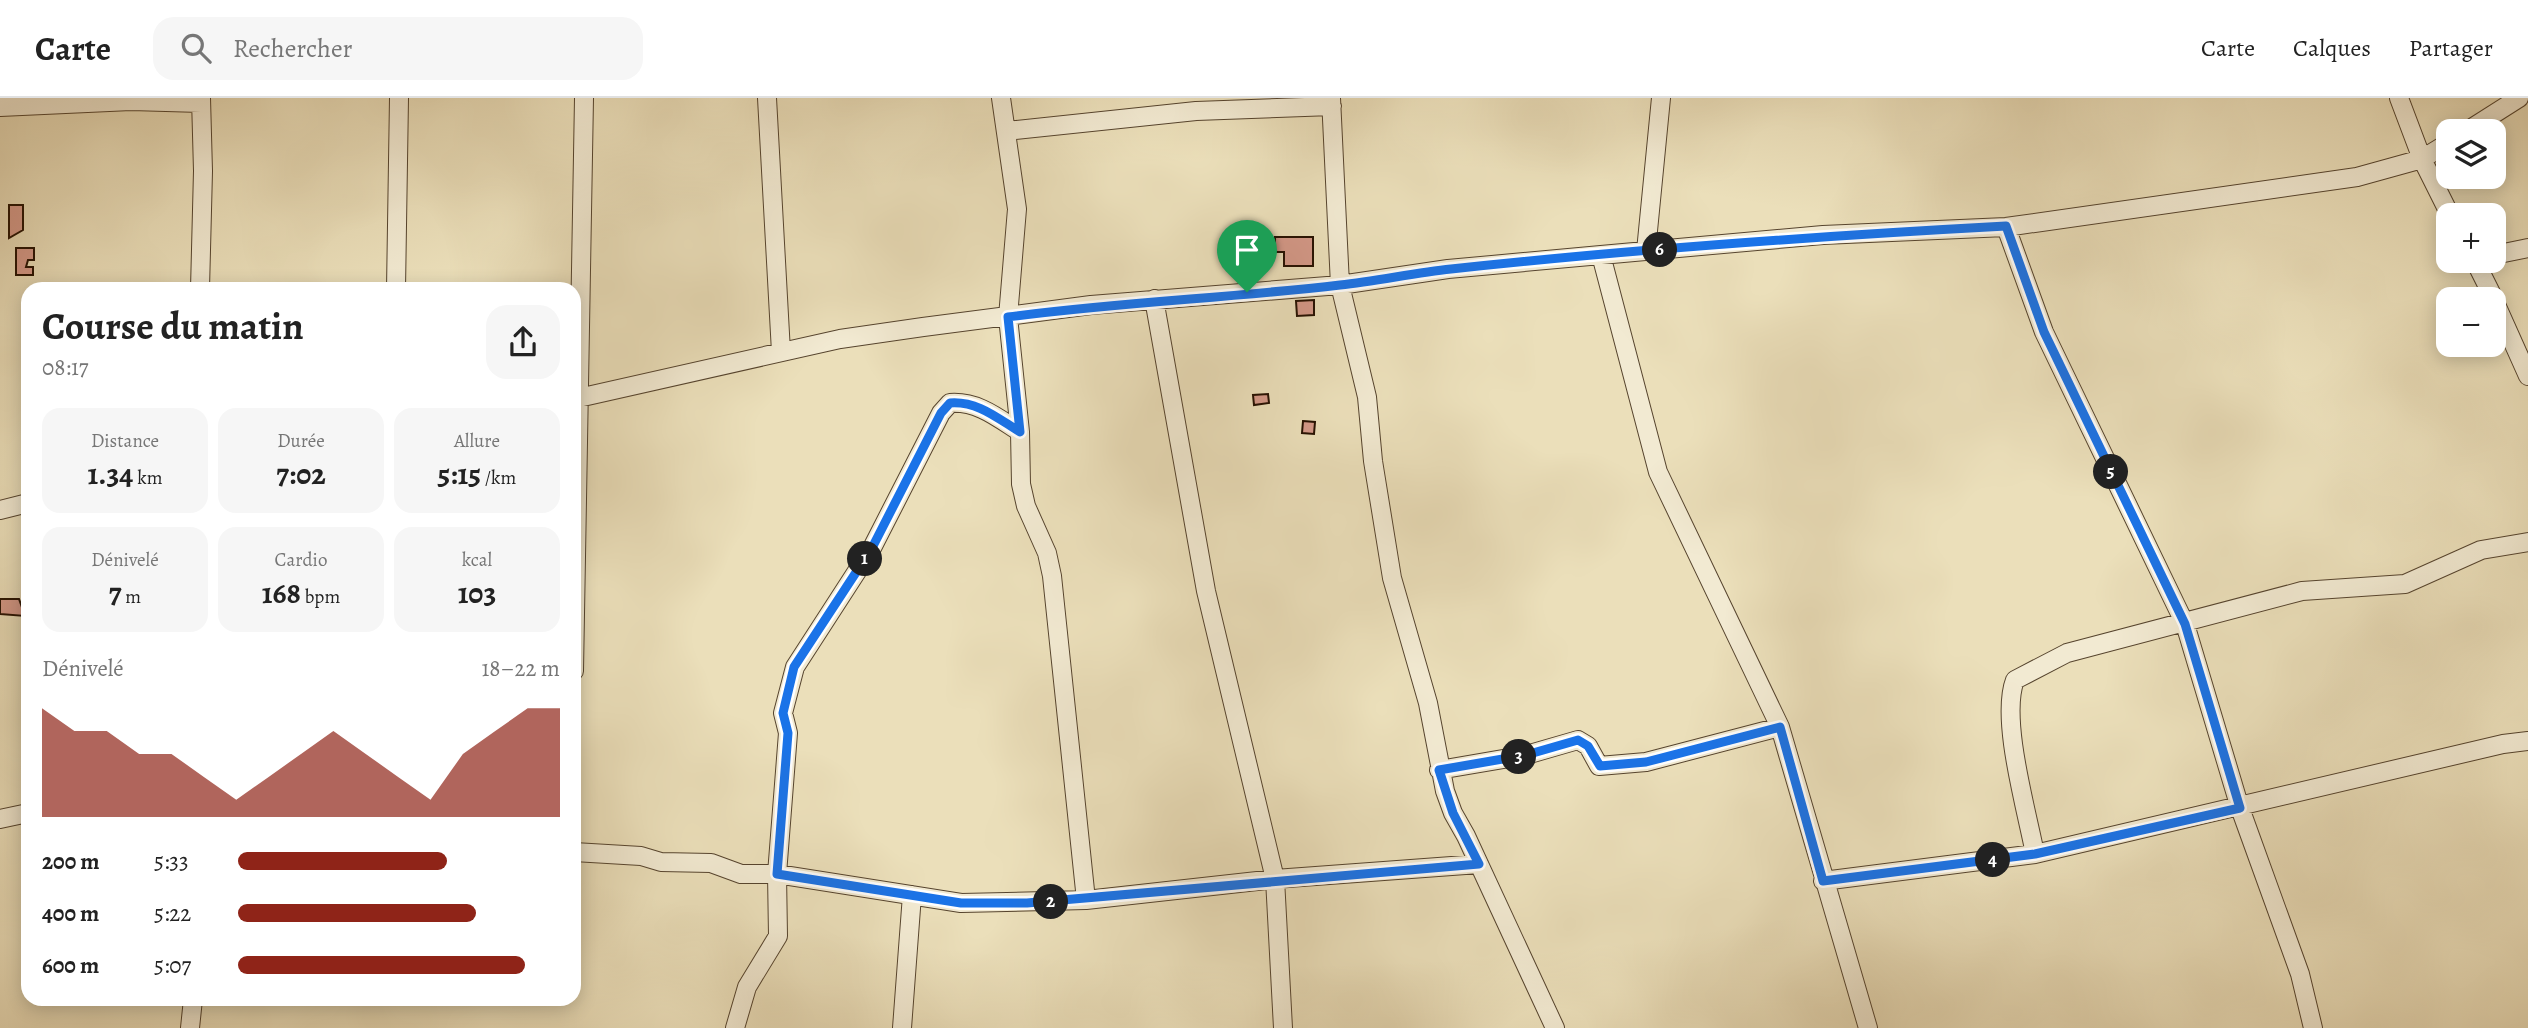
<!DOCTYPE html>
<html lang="fr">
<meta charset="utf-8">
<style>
:root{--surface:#fff;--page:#f6f6f6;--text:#222;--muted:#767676;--line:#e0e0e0;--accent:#8f2418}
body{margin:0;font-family:Alegreya,serif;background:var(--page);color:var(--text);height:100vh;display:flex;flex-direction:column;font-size:26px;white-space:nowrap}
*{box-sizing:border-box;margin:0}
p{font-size:23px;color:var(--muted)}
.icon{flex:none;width:38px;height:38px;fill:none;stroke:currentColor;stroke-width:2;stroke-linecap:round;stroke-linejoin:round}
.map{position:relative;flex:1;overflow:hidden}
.drawer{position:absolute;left:21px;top:184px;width:560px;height:724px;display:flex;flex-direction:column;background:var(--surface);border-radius:21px;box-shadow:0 4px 18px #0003}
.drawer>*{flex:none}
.tools{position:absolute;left:2436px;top:21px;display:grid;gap:14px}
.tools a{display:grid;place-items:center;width:70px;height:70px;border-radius:14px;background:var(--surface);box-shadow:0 4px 18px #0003;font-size:35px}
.pin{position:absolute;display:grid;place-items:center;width:60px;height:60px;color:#fff;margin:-72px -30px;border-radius:50% 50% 50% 0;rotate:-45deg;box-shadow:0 0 7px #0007}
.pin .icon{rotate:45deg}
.km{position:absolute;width:35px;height:35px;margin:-18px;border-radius:50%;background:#222;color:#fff;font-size:19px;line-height:35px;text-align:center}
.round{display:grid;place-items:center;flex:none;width:74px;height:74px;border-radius:21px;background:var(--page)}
.overview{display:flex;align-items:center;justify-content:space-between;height:119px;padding:0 21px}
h1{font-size:38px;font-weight:700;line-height:52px}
.stats{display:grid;grid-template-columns:repeat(3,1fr);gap:10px;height:119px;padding:7px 21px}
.stats div{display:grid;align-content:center;border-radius:18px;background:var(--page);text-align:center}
.stats b{font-size:30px;font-weight:700}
.stats small{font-size:19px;font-weight:400}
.stats p{font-size:19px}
.chart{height:196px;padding:14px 21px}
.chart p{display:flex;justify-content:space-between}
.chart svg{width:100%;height:126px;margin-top:7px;fill:var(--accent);opacity:.7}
ul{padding:0 21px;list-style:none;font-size:23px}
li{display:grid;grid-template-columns:112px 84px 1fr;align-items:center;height:52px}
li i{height:18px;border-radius:9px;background:var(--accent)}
header{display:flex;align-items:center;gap:42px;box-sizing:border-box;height:98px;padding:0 35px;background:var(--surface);border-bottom:2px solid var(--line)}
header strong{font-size:33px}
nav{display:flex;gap:38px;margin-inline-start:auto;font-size:24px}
.search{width:490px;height:63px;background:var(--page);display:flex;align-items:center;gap:18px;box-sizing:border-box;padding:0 24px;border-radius:21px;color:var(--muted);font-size:26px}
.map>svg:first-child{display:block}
.building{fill:#d59989;stroke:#251000;stroke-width:2}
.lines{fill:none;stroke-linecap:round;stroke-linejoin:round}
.street-casing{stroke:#56442e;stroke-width:20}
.street{stroke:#f2ead2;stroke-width:18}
.route-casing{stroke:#fff;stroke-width:14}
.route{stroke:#1a73e8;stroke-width:9}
</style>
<header>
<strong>Carte</strong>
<div class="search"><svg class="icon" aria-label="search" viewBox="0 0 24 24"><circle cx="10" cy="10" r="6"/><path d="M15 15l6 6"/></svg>Rechercher</div>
<nav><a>Carte</a><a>Calques</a><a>Partager</a></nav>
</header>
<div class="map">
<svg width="2528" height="930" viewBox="0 0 2528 930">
<rect width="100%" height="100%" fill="#ebdfba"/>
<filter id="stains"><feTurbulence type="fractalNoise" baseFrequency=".00286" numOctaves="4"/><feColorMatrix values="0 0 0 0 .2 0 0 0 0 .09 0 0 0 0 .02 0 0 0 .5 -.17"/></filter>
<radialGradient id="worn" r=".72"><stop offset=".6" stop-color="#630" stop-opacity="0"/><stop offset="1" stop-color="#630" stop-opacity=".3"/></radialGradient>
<path class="building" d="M9,107h14v25l-14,8z
M1275,139h38v29h-29v-14h-9z
M16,150h18v12h-6l-2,7h7v8h-17z
M1314,202v15l-17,1 -1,-15z
M1268,296l1,9 -15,2 -1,-10z
M1303,323l12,1 -1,12 -12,-1z
M0,501h19l6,17 -25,-2z"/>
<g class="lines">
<g class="street-casing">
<path id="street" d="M767,0l14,254
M1001,0l16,111 -9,108 12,115 1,52 5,22 21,47 5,23 34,324
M1331,0l9,187 27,112 6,64 19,117 36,125 17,88 8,22 13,23 89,192
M2399,0l23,61 28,56
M0,9l131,-6 70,2
M1006,33l190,-20 136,-5
M2467,33l52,-33
M2006,129l38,105 141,292 55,184 60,166 13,54
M1646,153l15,-153
M1601,157l57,217 122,255 88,301
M2494,157l34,-7
M2475,163l19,38
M200,191l3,-118 -2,-73
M396,191l3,-191
M1154,201l52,292 69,288 8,149
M2494,202l34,76
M574,301l266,-60 83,-12 168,-22 249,-20 108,-16 153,-14 222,-20 183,-8 351,-50 65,-18 26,-16
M0,412l28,-7
M574,573l10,-573
M1439,672l87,-15 52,-15 10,6 11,20 47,-4 134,-35
M0,721l28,-6
M574,754l67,4 20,6 50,1 30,11h36l184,29 125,-3 189,-21 204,-15
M2035,756c-8,-43 -35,-135 -20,-174l52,-27 235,-62 103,-7 76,-34 47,-8
M1823,783l212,-27 468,-110 25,-3
M190,930l3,-29
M735,930l12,-41 31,-51 -1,-62 11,-141 -5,-20 12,-46 77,-119 69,-135 9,-10c28,-2 48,15 70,29
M902,930l10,-133"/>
</g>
<use href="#street" class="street"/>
</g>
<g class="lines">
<g class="route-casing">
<path id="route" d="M2006,128l38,106 141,292 55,184 -205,46 -212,27 -43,-154 -134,35 -46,4 -12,-20 -10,-6 -52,15 -87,15 14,43 26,51 -452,39h-66l-184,-29 11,-141 -5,-20 11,-46 78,-119 69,-135 9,-10c28,-2 47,15 70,29l-12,-115c111,-15 222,-19 332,-32 37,-4 74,-12 111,-16 184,-20 369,-33 555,-43z"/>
</g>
<use href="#route" class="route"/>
</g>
<rect width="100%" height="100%" filter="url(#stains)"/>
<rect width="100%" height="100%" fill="url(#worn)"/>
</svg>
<div class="tools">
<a><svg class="icon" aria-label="layers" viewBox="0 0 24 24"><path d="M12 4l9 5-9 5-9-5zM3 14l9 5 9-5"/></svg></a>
<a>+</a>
<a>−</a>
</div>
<div class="pin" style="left:1247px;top:194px;background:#1e9e55"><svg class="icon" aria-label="arrive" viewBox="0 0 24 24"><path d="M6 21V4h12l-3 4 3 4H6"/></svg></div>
<b class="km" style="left:865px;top:461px">1</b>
<b class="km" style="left:1051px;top:804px">2</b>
<b class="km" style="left:1519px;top:659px">3</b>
<b class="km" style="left:1993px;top:762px">4</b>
<b class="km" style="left:2111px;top:374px">5</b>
<b class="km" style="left:1660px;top:152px">6</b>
<section class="drawer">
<div class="overview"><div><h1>Course du matin</h1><p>08:17</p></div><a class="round"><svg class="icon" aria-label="share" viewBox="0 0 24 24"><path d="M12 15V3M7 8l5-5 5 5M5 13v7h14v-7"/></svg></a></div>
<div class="stats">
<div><p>Distance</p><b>1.34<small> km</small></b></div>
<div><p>Durée</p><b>7:02</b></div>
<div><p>Allure</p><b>5:15<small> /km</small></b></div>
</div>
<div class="stats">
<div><p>Dénivelé</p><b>7<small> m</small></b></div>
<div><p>Cardio</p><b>168<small> bpm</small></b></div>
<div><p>kcal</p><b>103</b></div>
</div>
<div class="chart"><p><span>Dénivelé</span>18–22 m</p>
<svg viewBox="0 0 160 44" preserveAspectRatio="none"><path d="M0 44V6L10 14L20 14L30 22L40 22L50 30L60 38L70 30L80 22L90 14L100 22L110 30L120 38L130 22L140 14L150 6L160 6V44z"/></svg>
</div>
<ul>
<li><b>200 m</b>5:33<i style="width:65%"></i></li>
<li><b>400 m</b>5:22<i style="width:74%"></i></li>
<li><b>600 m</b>5:07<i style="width:89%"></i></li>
</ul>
</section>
</div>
